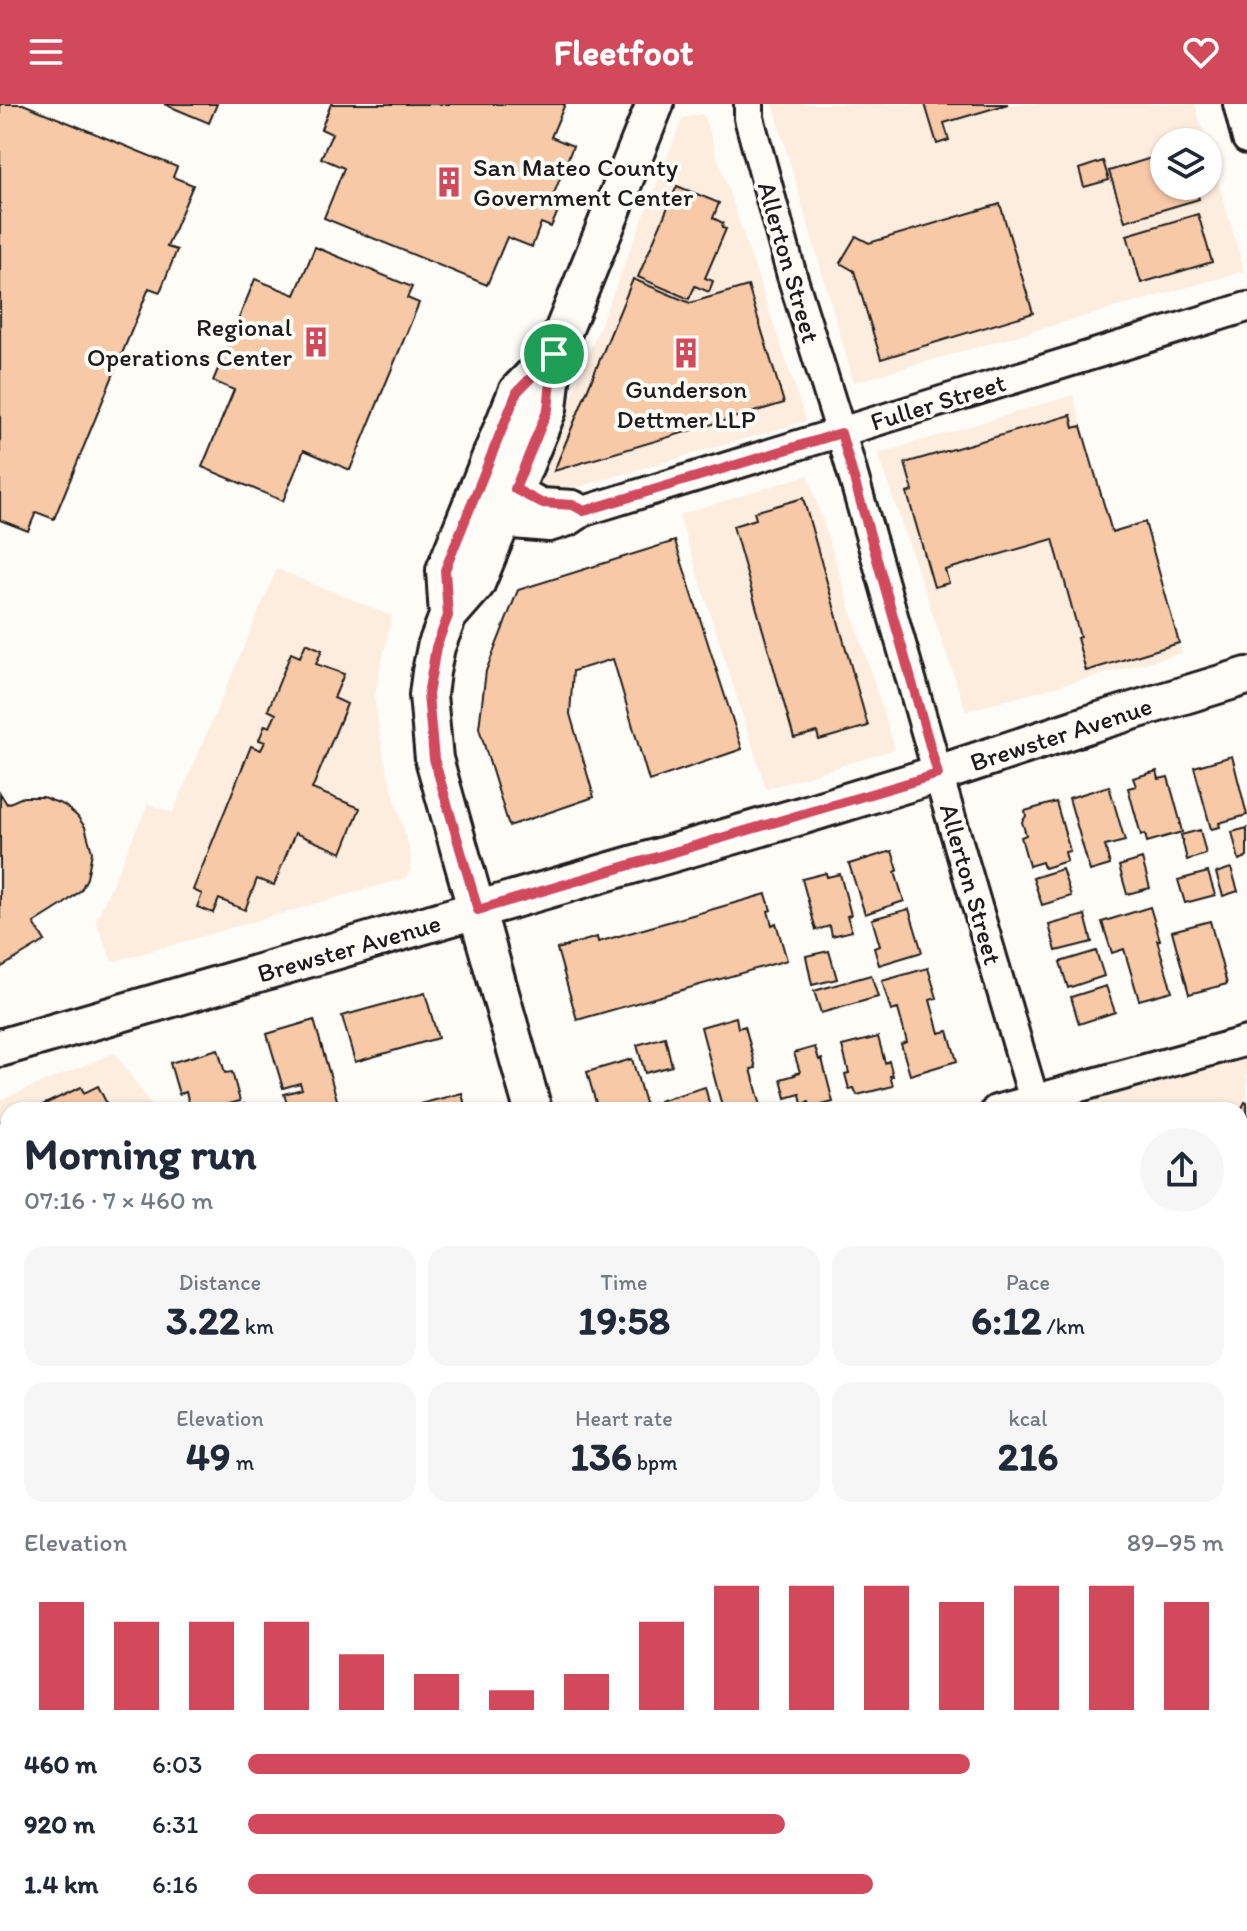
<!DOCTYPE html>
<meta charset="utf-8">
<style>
:root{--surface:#fff;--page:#f6f6f7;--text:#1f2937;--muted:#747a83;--accent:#d1495b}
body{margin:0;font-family:Itim,sans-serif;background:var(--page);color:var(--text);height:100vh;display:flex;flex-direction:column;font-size:30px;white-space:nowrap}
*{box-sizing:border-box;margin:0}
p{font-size:26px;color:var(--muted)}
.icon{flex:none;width:44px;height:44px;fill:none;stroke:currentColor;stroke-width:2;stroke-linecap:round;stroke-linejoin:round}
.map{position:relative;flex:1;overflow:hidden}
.details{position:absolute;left:0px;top:998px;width:1248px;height:830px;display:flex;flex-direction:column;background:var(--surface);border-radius:24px 24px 0 0;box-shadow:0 2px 6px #0004}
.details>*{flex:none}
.tools{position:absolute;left:1150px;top:24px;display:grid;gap:16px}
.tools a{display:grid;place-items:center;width:72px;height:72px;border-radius:50%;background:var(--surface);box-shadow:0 2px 6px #0004;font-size:40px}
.pin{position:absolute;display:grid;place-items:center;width:68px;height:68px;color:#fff;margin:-34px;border:4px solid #fff;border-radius:50%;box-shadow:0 2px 8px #0007}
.round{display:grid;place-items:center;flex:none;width:84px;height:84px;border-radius:42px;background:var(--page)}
.overview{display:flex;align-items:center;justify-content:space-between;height:136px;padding:0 24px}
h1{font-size:44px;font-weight:800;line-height:60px}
.metrics{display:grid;grid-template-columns:repeat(3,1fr);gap:12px;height:136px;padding:8px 24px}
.metrics div{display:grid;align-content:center;border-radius:20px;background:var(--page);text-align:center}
.metrics b{font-size:40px;font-weight:800}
.metrics small{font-size:22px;font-weight:400}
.metrics p{font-size:22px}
.chart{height:224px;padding:16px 24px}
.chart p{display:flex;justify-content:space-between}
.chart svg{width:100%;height:144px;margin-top:8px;stroke:var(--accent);stroke-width:6}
ul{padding:0 24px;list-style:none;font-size:26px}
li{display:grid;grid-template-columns:128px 96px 1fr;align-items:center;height:60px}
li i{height:20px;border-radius:10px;background:var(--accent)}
header{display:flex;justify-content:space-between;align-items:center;height:104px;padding:0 24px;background:var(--accent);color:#fff;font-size:36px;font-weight:800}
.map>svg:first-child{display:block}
.built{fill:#fceddf}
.building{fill:#f8c9a7;stroke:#1c1c1c;stroke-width:2}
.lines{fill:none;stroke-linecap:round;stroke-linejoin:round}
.minor-casing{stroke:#1c1c1c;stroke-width:34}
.tertiary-casing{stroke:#1c1c1c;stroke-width:42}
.primary-casing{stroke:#1c1c1c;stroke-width:50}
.minor{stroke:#fdfcf7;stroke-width:28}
.tertiary{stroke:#fdfcf7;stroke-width:36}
.primary{stroke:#fdfcf7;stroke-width:44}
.route-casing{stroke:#fff;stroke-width:16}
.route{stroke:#d1495b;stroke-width:10}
.labels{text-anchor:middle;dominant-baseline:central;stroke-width:8;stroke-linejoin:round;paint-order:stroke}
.poi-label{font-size:26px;fill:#1c1c1c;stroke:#fdfcf7;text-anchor:start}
.street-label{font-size:26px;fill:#1c1c1c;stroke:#fdfcf7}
</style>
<header><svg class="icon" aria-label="menu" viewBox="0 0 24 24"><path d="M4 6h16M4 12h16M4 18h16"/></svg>Fleetfoot<svg class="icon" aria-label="heart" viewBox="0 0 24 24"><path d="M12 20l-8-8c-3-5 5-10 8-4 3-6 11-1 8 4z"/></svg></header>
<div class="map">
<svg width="1247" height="1827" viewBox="0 0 1247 1827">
<rect width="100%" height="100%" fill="#fdfcf7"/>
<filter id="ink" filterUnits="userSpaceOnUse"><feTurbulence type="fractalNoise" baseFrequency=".0125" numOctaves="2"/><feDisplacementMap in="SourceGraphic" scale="16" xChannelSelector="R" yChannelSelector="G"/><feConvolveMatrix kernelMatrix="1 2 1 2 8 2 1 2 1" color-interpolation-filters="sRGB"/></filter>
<g filter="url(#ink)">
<path class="built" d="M773,0h422l11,38h-42v44h44v-38l36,123 -390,111z
M703,10l103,307 -276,80 153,-383z
M1073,291l39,136 33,-9 37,131 -216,58 -88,-257z
M808,371l87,274 -129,40 -87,-274z
M277,465l115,47 -18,81 10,62 27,97 -1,14 -5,8 -293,84 -16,-41 52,-117 25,9z
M1247,937v370l-7,3v-304h-203z
M115,949l40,57h-147v144l-8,-18v-136z
M0,1549l8,28v243h68l2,7h-78z"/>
<path class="building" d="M0,0h23l154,63 -4,10 20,8 -26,62 10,3 -17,42 -11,-4 -95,231 -18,-7 -8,19 -28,-11z
M164,0h53l-8,19z
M331,0h234l-14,33 22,9 -20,50 10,4 -12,27 -10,-4 -9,24 -25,-10 -20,48 -163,-67 20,-50 -23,-10 11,-24 -11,-5z
M925,0h83l-64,19 5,17 -12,4z
M1164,50v32h31l4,13 -74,22 -16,-50z
M1103,57l6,19 -25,7 -5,-18z
M677,82l42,17 -6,15 10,5 -1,5 4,1 -21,49 8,3 -4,11 -14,-6 -6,13 -51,-22z
M1000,100l33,109 -152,46 -27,-88 -14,-8 16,-27 13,7z
M1198,110l14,48 -71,21 -14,-48z
M315,143l97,40 -5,11 12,5 -69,167 -46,-20 -21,51 -81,-34 32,-77 -21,-9 42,-102 40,16z
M633,175l57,24 58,-17 36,117 -230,68z
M1071,311l3,13 7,-2 31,106 33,-10 34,121 -93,28 -9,-33 3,-1 -27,-98 -108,31 4,13 -15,4 -27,-94 6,-2 -8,-28z
M803,394l65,228 -49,14 -2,-8 -23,6 -61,-212 23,-7 -2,-7z
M675,437l67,208 -93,32 -36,-122 -40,12 -3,43 24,83 -85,29 -30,-98 7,-57 32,-81z
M306,539l16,7 -6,14 28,10 -10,24 13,6 -35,85 48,19 -18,45 -47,-20 -21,52 -17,-6 -12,31 -26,-11 -6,14 -16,-6 5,-13 -9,-4 58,-144 10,4 4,-8 -6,-2 6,-15 5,2 6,-13 -8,-4 23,-57 9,4z
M1232,652l15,59 -28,8 1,4 -9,2 -17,-62z
M1157,667l2,8 9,-2 13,47h-1l2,8 -35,10 -2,-8 -4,1 -13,-47 8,-2 -3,-8z
M1109,682l16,55 -20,5 5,19 -20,6 -21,-73z
M0,689l7,11 16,-7h20l21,8 13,11 8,11 7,25 -5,26 -6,12 -17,14 -30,19 11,18 -45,27z
M1056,698l14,49 -5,1 2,9 -23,7 -2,-6 -13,4 -8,-29 5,-2 -4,-13 4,-6 -1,-5z
M1247,724v29l-8,3 -7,-28z
M1200,726l6,24 -19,6 -6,-25z
M892,747l6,19 -3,2 9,29 -39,13 -16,-50z
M1142,755l8,29 -23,6 -8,-28z
M1231,764l7,23 -15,5 -7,-23z
M1062,765l9,27 -29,9 -9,-27z
M1208,768l7,23 -30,8 -7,-23z
M826,769l1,4 13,-3 11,41 -4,1 5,15 -20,5 -2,-10 -14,4 -14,-51z
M766,790l5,16 -3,1 4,14 4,-2 11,37 -210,60 -20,-71 40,-12 1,5z
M1150,803l10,33h-3l15,51 -33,9 -15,-51 -12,4 -10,-31z
M909,805l13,43 -43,13 -5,-17 6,-2 -8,-27z
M1085,811l7,27 -36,9 -7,-26z
M1210,817l17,63 -38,10 -17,-63z
M829,847l8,28 -25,6 -6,-29z
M1096,847l8,25 -36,12 -8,-26z
M928,864l9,30 -7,2 9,33 9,-2 9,30 -47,14 -9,-31 6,-2 -9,-33 -7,2 -9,-30z
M871,871l7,22 -57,16 -7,-22z
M1106,882l9,26 -36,12 -8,-27z
M425,889l13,45 -83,24 -13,-46z
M736,913l2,11 7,-2 11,42 -5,1 11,41h-39l-22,-83z
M314,916l26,90h-51l-5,-16 18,-5 -2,-6 -17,5 -16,-54z
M665,933l7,29 -27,7 -8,-28z
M878,933l7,26 4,-2 4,15h-3l3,10 -36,9 -3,-7 -5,1 -4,-15 4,-1 -7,-27z
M815,943l4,13 3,-1 11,43 -22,6 -2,-6 -7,2 -2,-10 -14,4 -5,-19 14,-4 -1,-1 6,-2 -6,-19z
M218,945l7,24 7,-1 8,29 -14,4 1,4 17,-5 2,6h-55l-5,-18 -7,2 -9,-31z
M632,955l15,51h-49l-11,-38z
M98,982l12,24h-88l9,-4 1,4 49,-23 3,6z
M705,983l6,23h-49l-3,-9z
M462,989l4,17h-44l-2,-6z
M1245,998l2,1v181l-7,-4v-168z
M8,1013v114l-8,-16v-94z
M1247,1383v103l-7,2v-104z
M249,1820h112l2,7h-112z
M474,1820h167l1,7h-195z
M999,1820h22l2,7h-48z
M1033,1820h40l2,7h-40z
M1095,1820h41l2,7h-41z
M1161,1820h43l2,7h-43z"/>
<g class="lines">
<g class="minor-casing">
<path id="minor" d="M749,0v14l43,158 49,157 97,341 99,336
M1238,0l9,35
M584,407l663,-204
M501,419l48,4 20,-6 15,-10 -11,-6 -32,-2 -26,-14
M996,1006l251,-69
M1240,1310l7,-3
M1240,1681l7,-2
M1240,1706l7,24"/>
</g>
<g class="tertiary-casing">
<path id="tertiary" d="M448,512l-3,-46 72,-178 37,-38
M0,944l804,-233 134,-41 148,-49 161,-49
M533,1006l-99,-351 -6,-64 3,-23 5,-25 12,-31 28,-32 72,-175 6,-55 101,-250
M777,1820l2,7"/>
</g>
<g class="primary-casing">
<path id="primary" d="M0,1248l8,21
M0,1439l8,23
M146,1820l4,7
M181,1820l2,7"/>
</g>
<use href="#minor" class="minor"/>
<use href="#tertiary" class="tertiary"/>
<use href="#primary" class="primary"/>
</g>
</g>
<g class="lines" filter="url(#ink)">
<g class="route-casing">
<path id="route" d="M554,250l-6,55 -33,80 26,14 32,2 11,6 257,-78 97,341 -460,136 -44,-151 -6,-64 8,-48 12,-31 -3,-46 72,-178z"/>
</g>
<use href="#route" class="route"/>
</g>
<defs>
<g id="building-bare" transform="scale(2.4)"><path d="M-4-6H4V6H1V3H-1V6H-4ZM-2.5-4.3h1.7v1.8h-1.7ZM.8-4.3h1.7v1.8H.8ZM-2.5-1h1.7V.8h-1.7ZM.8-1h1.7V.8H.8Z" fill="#d1495b" stroke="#fdfcf7" stroke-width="2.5" paint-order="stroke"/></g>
</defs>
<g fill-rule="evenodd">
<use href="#building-bare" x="449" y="78"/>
<use href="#building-bare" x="316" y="238"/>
<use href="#building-bare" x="686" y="249"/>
</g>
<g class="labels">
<g class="poi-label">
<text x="473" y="63">San Mateo County<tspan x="473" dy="30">Government Center</tspan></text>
<text x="292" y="223" text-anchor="end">Regional<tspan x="292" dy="30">Operations Center</tspan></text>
<text x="686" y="285" text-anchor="middle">Gunderson<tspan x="686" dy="30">Dettmer LLP</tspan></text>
</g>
<g class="street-label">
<text transform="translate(789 158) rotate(74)">Allerton Street</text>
<text transform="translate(938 298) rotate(-17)">Fuller Street</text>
<text transform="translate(1061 630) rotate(-18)">Brewster Avenue</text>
<text transform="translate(971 780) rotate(74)">Allerton Street</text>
<text transform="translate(349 844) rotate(-16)">Brewster Avenue</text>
</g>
</g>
</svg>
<div class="tools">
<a><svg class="icon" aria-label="layers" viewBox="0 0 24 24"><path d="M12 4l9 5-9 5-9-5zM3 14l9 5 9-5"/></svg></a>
</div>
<div class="pin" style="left:554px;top:250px;background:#1e9e55"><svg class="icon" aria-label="arrive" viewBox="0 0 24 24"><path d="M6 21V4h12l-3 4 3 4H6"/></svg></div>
<section class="details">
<div class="overview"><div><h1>Morning run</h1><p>07:16 · 7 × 460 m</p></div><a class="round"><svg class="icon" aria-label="share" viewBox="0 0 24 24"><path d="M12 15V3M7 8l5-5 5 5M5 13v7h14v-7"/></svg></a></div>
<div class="metrics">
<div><p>Distance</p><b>3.22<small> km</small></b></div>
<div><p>Time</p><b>19:58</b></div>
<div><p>Pace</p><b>6:12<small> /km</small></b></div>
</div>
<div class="metrics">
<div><p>Elevation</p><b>49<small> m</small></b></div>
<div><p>Heart rate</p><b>136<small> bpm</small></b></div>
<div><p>kcal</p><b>216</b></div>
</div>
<div class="chart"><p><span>Elevation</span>89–95 m</p>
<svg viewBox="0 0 160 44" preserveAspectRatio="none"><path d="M5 44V11M15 44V17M25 44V17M35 44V17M45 44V27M55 44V33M65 44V38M75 44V33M85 44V17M95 44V6M105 44V6M115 44V6M125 44V11M135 44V6M145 44V6M155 44V11"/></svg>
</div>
<ul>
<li><b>460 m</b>6:03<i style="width:74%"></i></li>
<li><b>920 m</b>6:31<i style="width:55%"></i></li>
<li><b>1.4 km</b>6:16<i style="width:64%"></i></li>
</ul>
</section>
</div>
